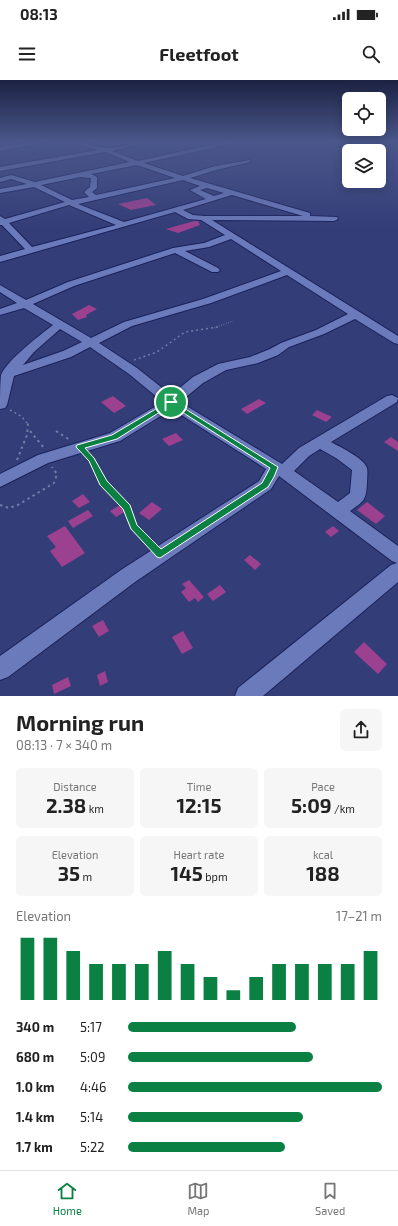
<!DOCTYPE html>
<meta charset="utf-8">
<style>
:root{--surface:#fff;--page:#f6f6f6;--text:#222;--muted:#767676;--line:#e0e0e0;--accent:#0b8043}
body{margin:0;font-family:"Exo 2",sans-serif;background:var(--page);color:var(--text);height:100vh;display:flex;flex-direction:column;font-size:15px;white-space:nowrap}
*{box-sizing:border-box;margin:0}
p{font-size:13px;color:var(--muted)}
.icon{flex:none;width:22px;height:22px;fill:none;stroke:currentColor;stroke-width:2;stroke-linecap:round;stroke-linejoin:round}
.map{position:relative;height:616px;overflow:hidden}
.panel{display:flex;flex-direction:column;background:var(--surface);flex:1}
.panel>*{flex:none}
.buttons{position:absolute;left:342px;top:12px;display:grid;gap:8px}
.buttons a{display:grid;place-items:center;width:44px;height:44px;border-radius:6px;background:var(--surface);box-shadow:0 2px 10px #0003;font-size:20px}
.pin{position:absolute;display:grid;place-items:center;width:34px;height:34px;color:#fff;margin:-17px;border:2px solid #fff;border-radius:50%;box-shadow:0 1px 4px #0007}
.round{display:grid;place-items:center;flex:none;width:42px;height:42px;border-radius:6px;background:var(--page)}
.overview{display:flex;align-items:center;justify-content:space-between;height:68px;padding:0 16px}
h1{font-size:22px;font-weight:700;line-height:30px}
.figures{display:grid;grid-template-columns:repeat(3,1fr);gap:6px;height:68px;padding:4px 16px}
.figures div{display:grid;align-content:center;border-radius:6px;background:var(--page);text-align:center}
.figures b{font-size:20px;font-weight:700}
.figures small{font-size:11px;font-weight:400}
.figures p{font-size:11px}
.chart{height:112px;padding:8px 16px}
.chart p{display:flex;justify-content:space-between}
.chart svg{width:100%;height:72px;margin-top:4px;stroke:var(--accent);stroke-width:6}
ul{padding:0 16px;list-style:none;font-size:13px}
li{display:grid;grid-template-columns:64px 48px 1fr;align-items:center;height:30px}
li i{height:10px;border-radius:5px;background:var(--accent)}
.status{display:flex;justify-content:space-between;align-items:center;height:28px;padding:0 20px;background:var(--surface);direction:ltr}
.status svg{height:11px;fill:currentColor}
header{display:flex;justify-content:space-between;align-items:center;height:52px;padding:0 16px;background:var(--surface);font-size:18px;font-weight:700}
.dock{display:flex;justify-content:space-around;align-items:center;height:56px;border-top:1px solid var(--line);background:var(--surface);font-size:11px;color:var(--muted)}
.dock a{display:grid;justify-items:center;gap:2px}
.dock .active{color:var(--accent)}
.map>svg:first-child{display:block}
.building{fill:#9c4190}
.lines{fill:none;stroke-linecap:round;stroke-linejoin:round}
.minor-casing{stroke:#1b225b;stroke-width:2}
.path-far3{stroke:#737ba6;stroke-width:1;stroke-dasharray:1 1.5;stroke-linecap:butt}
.path-far2{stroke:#737ba6;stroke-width:1.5;stroke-dasharray:2 3;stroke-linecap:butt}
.path-far1{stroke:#737ba6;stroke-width:2;stroke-dasharray:2.5 3.5;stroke-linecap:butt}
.path{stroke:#737ba6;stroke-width:2.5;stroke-dasharray:3 4.5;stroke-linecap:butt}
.minor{fill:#6b7abb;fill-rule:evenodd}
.route{fill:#0b8043;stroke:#fff;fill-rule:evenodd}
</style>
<div class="status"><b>08:13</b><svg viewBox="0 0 49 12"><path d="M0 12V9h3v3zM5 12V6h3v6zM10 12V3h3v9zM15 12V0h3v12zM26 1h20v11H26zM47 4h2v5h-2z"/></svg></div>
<header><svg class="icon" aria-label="menu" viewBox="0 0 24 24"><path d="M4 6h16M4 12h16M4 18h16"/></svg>Fleetfoot<svg class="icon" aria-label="search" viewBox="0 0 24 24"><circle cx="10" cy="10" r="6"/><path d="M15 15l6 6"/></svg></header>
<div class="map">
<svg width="398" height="616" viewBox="0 0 398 616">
<rect width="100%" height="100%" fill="#333d78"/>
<path class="building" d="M147,118l9,7 -25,5 -13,-6z
M194,141h4l2,4 -22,8 -12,-4z
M89,225l8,4 -11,6 1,2 -9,3 -6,-6z
M113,316l13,10 -12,7 -13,-11z
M259,319l7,4 -19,11 -6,-5z
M317,330l15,7 -6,5 -14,-7z
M176,353l7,7 -14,6 -7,-7z
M391,357l7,5v9l-14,-9z
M83,414l7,8 -11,6 -7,-7z
M152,422l10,7 -13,11 -10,-7z
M367,422l18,14 -9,8 -19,-14z
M120,425l6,6 -10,6 -6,-6z
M88,430l5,6 -20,12 -5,-7z
M65,446l20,27 -23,14 -12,-16 6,-4 -9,-11z
M333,446l6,5 -8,6 -6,-5z
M250,475l11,9 -6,6 -11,-10z
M189,500l15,17 -6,5 -3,-4 -6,4 -8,-10 5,-4 -4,-4z
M220,505l6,7 -13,9 -6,-7z
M103,540l6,11 -10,6 -7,-11z
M183,551l10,17 -11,6 -10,-17z
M364,562l23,22 -9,10 -24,-22z
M105,591l3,11 -8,4 -3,-11z
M68,597l3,9 -17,8 -2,-9z"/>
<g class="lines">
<g class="minor-casing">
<path id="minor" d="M35,62h11l-46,9v-4z
M71,62c12,-2 23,5 35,6 12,1 25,-6 38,-6l-1,1 -31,8 26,10 86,-19h9l-3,2 -86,19 39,13 32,-10 35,-6v2l-34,8 -26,8 120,35v3l27,1 1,2 -4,2 -122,-1 186,116v8l-4,-1 -39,-24 -31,15 -35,13 -11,8 -20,8 -32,7 -23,13 -23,19 102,62 17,-16 88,-52 5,-1 6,3 -1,4 -66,40c9,5 33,16 36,26 1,5 0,10 0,15 -1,18 -3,18 -17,28l48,35v36l-135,114h-28l3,-8 153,-123 6,-2 -5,-2 -113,-85 -8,13 -136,93 -127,95 -8,3v-24l121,-86 138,-89 7,-12 -94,-60 -52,32 -72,22 -48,24v-13l38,-19 72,-22 53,-31 -34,-28 -39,-27 -19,10 -57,19 -7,29 -2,3 -5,1c0,-10 0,-24 1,-34 6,-15 39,-40 52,-50l-29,-17 -24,7v-6l17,-6 -17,-11v-7l26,15 42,-18 105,-34 31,-5 21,-8 -24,-15 -13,-1 -13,-7 -175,50v-6l25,-7 -23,-24h-2v-9l5,3 60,-17 -31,-15 -34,6v-4l27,-5 -16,-5 -11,3v-4l11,-3 24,7 95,-20 -25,-10 -105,19v-4l98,-17zM137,85l38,13 -79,17 -4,-3 5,-4v-11l-6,-3zM80,97l11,1 -1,9 -6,5 5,5 -17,3 -31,-15zM183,100l17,6 -10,4 16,9 -82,23 -46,-18zM207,108l17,5 -10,3 -14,-6zM232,115l71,21h-99l-11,-1 -10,-5zM69,125l47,20 -84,22 -23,-24zM231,159l50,32 -78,28 -79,23 -33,16 -58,-34 41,-18 101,-33 37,19h6l2,-2 -2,-2 -33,-17 24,-4zM287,195l61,39 -32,16 -35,13 -11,6 -20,8 -32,7 -25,13 -22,18 -34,-27 -38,-25 33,-17 79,-23zM60,249l22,13 -19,9 -40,14 11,-13zM320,369l16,9 16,12 -2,23 -12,9 -44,-31 15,-15z"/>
</g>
<path class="path-far3" d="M214,248l19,-7"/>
<path class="path-far2" d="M134,280l23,-8 28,-20 33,-5
M10,330l11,6 7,8"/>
<path class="path-far1" d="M30,351l15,18
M56,351l14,9
M88,375l12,19 3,9 24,24 7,20 17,17
M17,380l10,-25 1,-12
M0,425l9,3 9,-3 36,-22 3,-9 -5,-7"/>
<path class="path" d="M150,463l2,2"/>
<use href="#minor" class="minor"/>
</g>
<linearGradient id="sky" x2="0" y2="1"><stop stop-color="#1c2242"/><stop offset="0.42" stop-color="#4a578b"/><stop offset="1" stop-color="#4a578b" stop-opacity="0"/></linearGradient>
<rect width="398" height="148" fill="url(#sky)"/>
<path class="route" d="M171,320l107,67 -4,10 -6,10 -108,71 -3,-1 -26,-28 -8,-20 -23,-24 -11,-24 -13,-14 1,-2 35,-10zM171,325l99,63 -8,15 -101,66 -24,-24 -7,-20 -23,-24 -13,-23 -9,-10 32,-9z"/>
</svg>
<div class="buttons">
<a><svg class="icon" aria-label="locate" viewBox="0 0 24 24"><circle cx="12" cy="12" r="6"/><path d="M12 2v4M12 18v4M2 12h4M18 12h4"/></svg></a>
<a><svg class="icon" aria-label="layers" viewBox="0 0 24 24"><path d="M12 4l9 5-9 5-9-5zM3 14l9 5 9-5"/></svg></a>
</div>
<div class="pin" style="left:171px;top:322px;background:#1e9e55"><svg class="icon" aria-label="arrive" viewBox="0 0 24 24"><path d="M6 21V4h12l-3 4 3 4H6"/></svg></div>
</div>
<section class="panel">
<div class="overview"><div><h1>Morning run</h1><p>08:13 · 7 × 340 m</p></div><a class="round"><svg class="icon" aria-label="share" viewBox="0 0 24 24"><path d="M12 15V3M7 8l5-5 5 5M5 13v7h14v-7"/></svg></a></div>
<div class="figures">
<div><p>Distance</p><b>2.38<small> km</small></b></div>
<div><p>Time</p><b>12:15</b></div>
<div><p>Pace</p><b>5:09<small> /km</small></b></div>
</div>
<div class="figures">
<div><p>Elevation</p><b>35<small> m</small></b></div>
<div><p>Heart rate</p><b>145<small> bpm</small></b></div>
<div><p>kcal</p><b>188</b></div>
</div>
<div class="chart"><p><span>Elevation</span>17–21 m</p>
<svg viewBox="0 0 160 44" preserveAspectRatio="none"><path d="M5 44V6M15 44V6M25 44V14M35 44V22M45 44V22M55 44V22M65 44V14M75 44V22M85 44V30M95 44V38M105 44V30M115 44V22M125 44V22M135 44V22M145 44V22M155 44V14"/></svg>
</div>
<ul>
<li><b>340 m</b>5:17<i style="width:66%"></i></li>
<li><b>680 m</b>5:09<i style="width:73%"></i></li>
<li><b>1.0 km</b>4:46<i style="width:100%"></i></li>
<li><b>1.4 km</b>5:14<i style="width:69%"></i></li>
<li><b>1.7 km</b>5:22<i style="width:62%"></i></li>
</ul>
</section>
<nav class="dock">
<a class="active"><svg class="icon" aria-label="home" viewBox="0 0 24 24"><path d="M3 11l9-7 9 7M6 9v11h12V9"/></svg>Home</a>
<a><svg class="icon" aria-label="map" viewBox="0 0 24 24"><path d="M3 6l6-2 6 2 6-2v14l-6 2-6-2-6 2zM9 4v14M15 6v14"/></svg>Map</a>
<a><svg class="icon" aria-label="saved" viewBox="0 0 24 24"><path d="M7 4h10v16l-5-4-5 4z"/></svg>Saved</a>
</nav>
